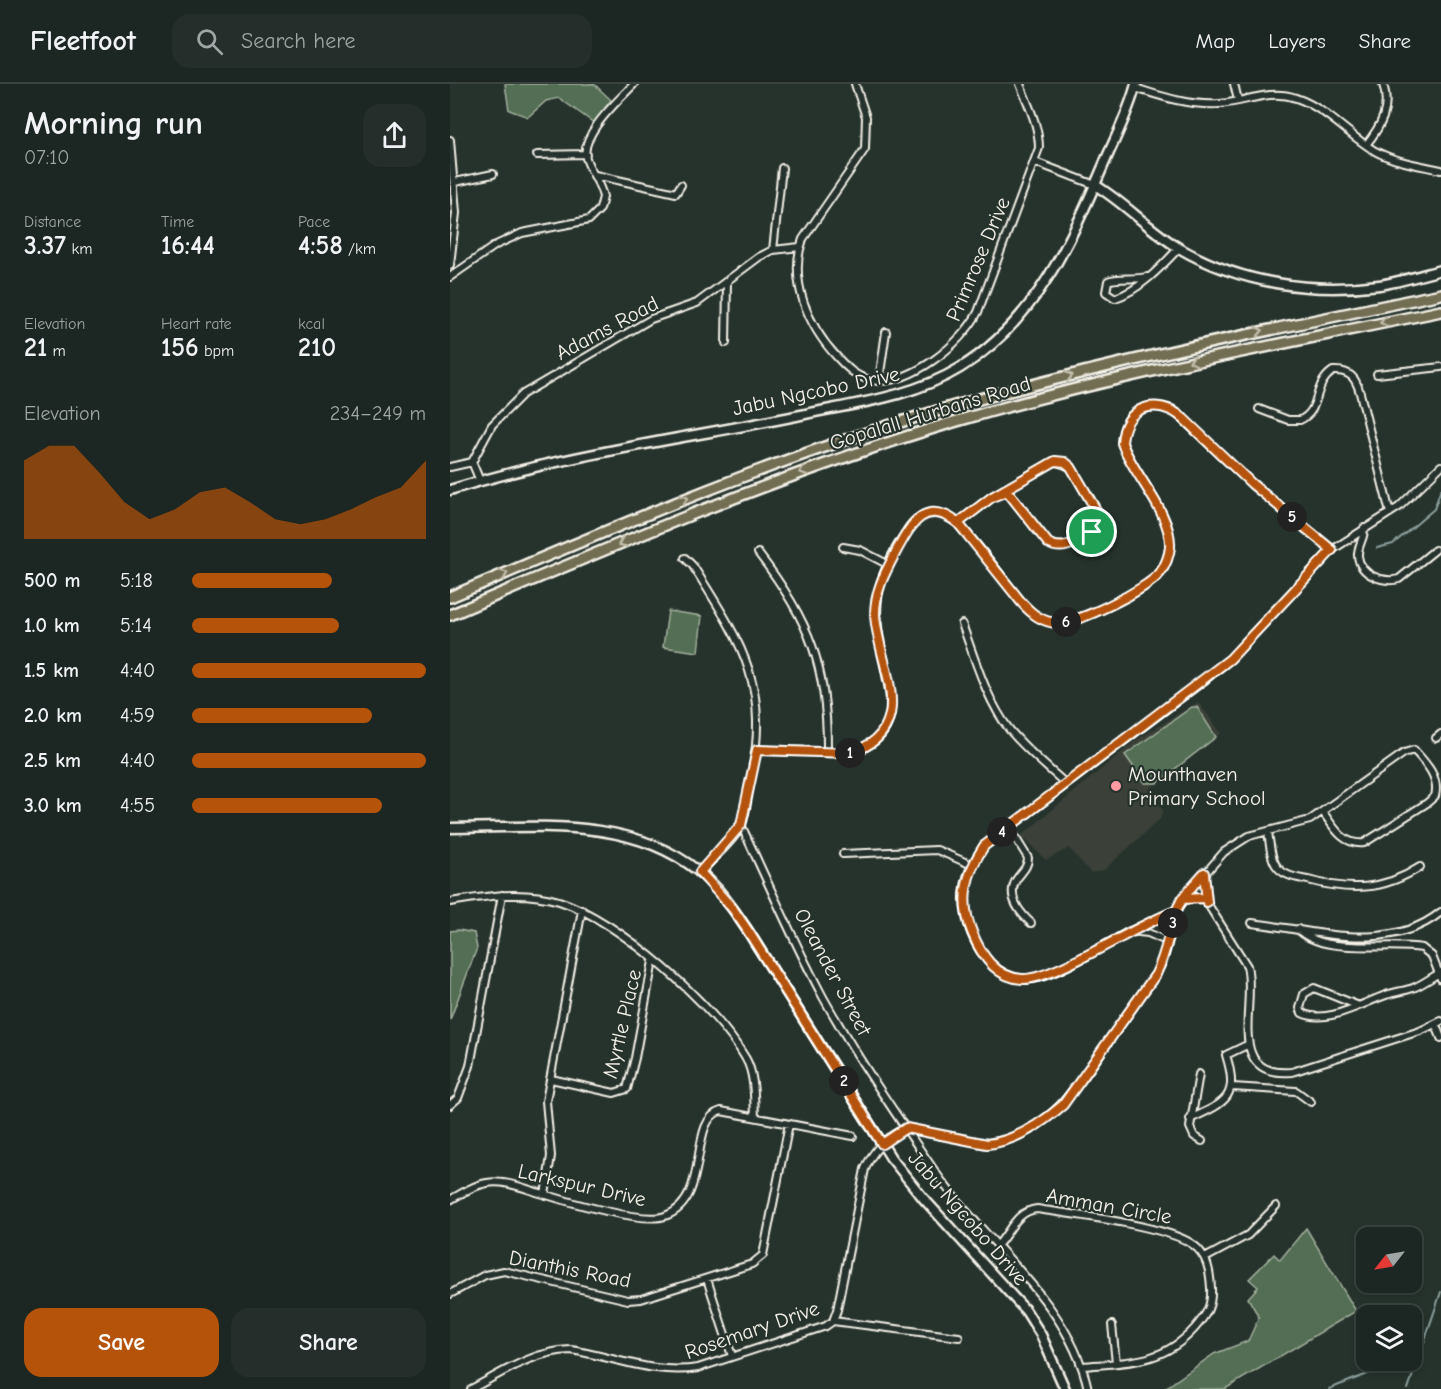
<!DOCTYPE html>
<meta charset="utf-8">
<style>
:root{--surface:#1c2622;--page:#252e2a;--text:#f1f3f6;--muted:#a0a5a5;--line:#3a4340;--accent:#b45309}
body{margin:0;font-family:"Comic Neue",sans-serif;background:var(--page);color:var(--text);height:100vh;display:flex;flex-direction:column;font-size:22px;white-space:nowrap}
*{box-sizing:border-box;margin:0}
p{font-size:20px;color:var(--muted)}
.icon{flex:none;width:33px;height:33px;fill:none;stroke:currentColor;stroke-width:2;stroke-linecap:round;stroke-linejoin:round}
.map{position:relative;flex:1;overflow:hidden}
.panel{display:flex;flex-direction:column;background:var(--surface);width:450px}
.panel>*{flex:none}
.needle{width:39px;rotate:239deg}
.tools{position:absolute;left:906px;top:1143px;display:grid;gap:12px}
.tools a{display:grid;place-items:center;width:66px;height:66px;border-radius:12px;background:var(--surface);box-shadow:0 3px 9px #0003,0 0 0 2px var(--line);font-size:30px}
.pin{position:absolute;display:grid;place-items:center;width:51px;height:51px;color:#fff;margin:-26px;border:3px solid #fff;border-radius:50%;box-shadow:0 2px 6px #0007}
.km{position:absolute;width:30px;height:30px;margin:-15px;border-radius:50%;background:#222;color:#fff;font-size:16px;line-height:30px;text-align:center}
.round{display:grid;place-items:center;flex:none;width:63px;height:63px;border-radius:18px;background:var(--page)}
.head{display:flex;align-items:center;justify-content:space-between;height:102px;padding:0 24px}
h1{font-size:33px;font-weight:600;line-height:45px}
.figures{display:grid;grid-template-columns:repeat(3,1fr);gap:9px;height:102px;padding:6px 24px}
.figures div{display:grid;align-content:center}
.figures b{font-size:26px;font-weight:600}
.figures small{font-size:16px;font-weight:400}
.figures p{font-size:16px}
.chart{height:168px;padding:12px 24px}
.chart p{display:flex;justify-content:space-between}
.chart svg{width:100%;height:108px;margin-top:6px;fill:var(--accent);opacity:.7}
.primary-button{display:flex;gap:12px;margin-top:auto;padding:12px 24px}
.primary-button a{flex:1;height:69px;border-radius:18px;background:var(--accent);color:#fff;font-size:24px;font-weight:600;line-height:69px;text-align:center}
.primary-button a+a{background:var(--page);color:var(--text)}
ul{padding:0 24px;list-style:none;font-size:20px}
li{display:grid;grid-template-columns:96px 72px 1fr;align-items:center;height:45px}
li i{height:15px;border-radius:8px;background:var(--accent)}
header{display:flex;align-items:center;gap:36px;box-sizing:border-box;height:84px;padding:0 30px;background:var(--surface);border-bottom:2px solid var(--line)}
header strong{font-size:28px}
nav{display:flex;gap:33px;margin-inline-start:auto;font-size:21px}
.search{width:420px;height:54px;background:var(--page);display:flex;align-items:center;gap:15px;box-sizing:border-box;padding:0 21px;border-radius:18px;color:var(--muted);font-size:22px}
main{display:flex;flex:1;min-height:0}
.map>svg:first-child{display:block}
.built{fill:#3a4138}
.green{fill:#536e55;stroke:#a4b09e;stroke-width:1.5}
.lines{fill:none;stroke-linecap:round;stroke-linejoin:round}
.stream{stroke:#8da19e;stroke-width:2}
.street-casing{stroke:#f4f1e8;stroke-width:10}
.secondary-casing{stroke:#f4f1e8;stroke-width:13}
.primary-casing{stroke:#f4f1e8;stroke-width:14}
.street{stroke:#26332d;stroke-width:6}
.secondary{stroke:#26332d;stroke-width:8}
.primary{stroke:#726e52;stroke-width:9}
.oneway{stroke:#c0bdac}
.route-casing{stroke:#fff;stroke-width:12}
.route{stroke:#b45309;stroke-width:8}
.poi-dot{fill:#ff9aa2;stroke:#26332d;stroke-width:2}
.labels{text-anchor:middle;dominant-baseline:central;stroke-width:4.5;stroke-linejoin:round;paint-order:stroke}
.street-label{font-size:21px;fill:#f4f1e8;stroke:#26332d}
.poi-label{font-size:21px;fill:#f4f1e8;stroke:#26332d;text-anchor:start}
</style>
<header>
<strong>Fleetfoot</strong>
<div class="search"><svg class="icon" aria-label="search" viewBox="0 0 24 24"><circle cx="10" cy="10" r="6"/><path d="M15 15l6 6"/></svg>Search here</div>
<nav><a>Map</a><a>Layers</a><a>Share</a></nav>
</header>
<main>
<section class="panel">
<div class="head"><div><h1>Morning run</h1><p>07:10</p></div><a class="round"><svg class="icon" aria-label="share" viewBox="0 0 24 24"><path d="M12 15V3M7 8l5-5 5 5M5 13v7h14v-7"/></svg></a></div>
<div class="figures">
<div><p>Distance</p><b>3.37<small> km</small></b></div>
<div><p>Time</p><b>16:44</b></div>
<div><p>Pace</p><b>4:58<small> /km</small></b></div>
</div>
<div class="figures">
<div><p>Elevation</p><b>21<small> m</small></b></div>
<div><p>Heart rate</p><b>156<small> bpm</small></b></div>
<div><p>kcal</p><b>210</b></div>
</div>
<div class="chart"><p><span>Elevation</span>234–249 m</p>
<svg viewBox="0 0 160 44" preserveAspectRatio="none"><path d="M0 44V12L10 6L20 6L30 17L40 29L50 36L60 32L70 25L80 23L90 29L100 36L110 38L120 36L130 32L140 27L150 23L160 12V44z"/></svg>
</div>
<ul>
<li><b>500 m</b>5:18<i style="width:60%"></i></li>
<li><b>1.0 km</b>5:14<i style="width:63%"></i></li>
<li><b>1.5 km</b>4:40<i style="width:100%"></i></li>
<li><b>2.0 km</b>4:59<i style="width:77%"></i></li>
<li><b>2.5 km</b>4:40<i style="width:100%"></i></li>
<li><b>3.0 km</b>4:55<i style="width:81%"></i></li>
</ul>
<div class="primary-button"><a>Save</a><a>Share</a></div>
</section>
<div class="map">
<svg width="991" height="1305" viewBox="0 0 991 1305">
<rect width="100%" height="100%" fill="#26332d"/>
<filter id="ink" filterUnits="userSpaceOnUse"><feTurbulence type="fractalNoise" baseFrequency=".0167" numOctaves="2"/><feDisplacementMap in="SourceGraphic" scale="12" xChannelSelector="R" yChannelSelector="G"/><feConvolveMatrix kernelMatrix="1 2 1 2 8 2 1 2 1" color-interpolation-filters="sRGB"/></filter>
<g filter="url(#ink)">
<path class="built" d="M748,618l23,31 -72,56 14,22 -3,8 -56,51 -13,3 -22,-25 -23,12 -25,-24 114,-95z"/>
<path class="green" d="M55,0h89l17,16 -17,23 -35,-25 -13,3 -18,16 -19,-7z
M218,527l34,5 -4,36 -35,-5z
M742,623h5l19,30 -59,46h-12l-20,-28z
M9,846l15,3 3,15 -27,72v-89z
M856,1144l50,83 -131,78h-61l50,-35 34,-13 11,-24 -11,-19 10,-11 -9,-8 25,-25 6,6z"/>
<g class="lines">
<path class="stream" d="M927,464l16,-4 41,-35 7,-20
M962,1274l7,-3
M879,1305l75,-29
M958,1305l33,-97"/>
<g class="street-casing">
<path id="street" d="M405,0l11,33 -1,32 -62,90c-15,41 5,87 34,118 9,10 19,20 34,23 38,7 91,-36 107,-68l61,-164c0,-23 -11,-43 -19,-64
M784,0l4,16
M685,4c28,9 55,18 85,16 26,-2 49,-15 76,-6 30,10 52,37 79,53 20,11 44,14 66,19
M0,56l6,73 -6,52
M916,61c15,-19 25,-36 17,-61
M87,71l49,-1
M585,78l60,23
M145,91l81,18 5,-8
M5,98l38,-8
M323,166l9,-82
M0,193l46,-32 26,-12 67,-13 11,-11 3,-12c-3,-15 -13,-25 -17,-39 -6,-24 33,-58 48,-74
M697,193c-12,3 -30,0 -39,4l-2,11 9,6c24,-7 47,-32 64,-50
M276,259l1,-61
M927,290l64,-7
M429,296l7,-48
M809,325l29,11h12c22,-10 12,-35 33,-49 17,-1 23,7 27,22l30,120
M22,378l20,-37 31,-31 128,-75 46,-16 62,-46 14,-7 27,-3
M22,378l8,19
M0,383l22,-5
M508,439l34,-26 63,-36 16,6 25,43 2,16c-12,12 -33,27 -50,17l-41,-52
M914,444c1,10 -7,18 -6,28 2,19 25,27 41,23l36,-29
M393,463l17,3 29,15
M308,469c52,67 70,115 69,200
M235,474l8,8c50,79 78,120 57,217 -3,13 -3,28 -8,41 -8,17 -29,34 -42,48
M512,540c13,35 24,75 47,105 17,21 37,37 57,55
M986,654l5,-4
M307,666l93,3c16,-5 32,-13 38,-30 6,-18 0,-36 -3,-54 -13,-62 -13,-87 24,-142 9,-13 26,-19 40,-10 17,10 58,67 73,86 10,11 20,19 35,20 21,1 90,-33 103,-50 5,-7 9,-17 10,-26 2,-34 -36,-72 -48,-104 1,-31 22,-42 50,-34l80,75 80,66
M291,741c27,57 52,116 82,172 34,61 74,119 113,176 49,71 133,127 152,216
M559,743l19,31c0,10 -7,14 -12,22 -9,16 3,32 15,43
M818,748c2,11 2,27 10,36 7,8 19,10 30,12 41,11 75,11 112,-13
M393,770l94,-4 35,15
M754,790l3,25
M745,800l52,82c10,38 -23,112 45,106l128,-41 21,-10
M733,815h22
M0,818c36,-6 73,-12 109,-1 58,18 157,105 187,158 9,16 8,40 9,58
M802,839c61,7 136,32 189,-11
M848,845c25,27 89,13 124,19l10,8 9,23
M681,847l45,-20
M718,858l-20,-9 -18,-2c-24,13 -75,46 -99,48 -44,4 -72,-53 -66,-92 2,-16 10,-28 19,-41l221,-166 25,-21 102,-109 67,-43 42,-41
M909,922l-45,-18 -10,6 -4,14 2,5c25,12 60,-10 84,-18 9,-3 18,-4 27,-7 10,-4 19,-11 28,-16
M986,941l5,13
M749,990l-9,53 4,9 8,5
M101,995l63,14 13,-4 8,-31 18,-97
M783,1003l63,4 15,11
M0,1021l8,-7 12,-32 32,-171
M740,1035c37,-17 49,-22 36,-64l21,-10
M95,1111l6,-39 -5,-55 36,-191
M0,1116c12,-7 24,-15 37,-17 18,-3 36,5 53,10 26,8 102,31 125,23 47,-16 22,-96 56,-105l132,25
M547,1162c13,-14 19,-35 40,-37 34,5 130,17 155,35 15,10 18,26 19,44 1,18 -4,26 -16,40 -32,36 -67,34 -112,38
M755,1174l43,-23 28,-29
M257,1195l25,77
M0,1210l35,-19 19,-4 124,29 13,-1 111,-35 11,-9 26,-131
M383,1237l126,16
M662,1241l4,38
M21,1305c33,-17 62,-38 100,-39 43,7 83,25 127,18l128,-42 7,-5 4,-11 28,-141c8,-19 22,-33 41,-41l81,16c58,-6 88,-55 119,-99 16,-23 33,-47 50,-71l8,-15 12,-48 7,-12 41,-47 25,-16 61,-16 94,-67 10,-3c12,13 26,28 21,46l-8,7 -63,40c-21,2 -30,-15 -41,-31"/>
</g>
<g class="secondary-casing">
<path id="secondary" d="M645,101c30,18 54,45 84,63 60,35 132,46 200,37 20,-3 42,-10 62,-15
M0,406c113,-35 230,-51 346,-74 55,-12 115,-18 164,-48 75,-46 111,-127 144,-204 11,-26 25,-52 32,-80
M0,744c84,0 178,-13 248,43 21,16 36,39 50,60l143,227 33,41 102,112 15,24 24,54"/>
</g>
<g class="primary-casing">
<path id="primary" d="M0,513c167,-71 333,-143 508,-192 159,-45 321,-77 483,-111
M0,531c167,-71 333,-142 507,-194 159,-47 322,-76 484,-110"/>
</g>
<use href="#street" class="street"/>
<use href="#secondary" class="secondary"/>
<use href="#primary" class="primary"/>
</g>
<defs><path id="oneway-chevron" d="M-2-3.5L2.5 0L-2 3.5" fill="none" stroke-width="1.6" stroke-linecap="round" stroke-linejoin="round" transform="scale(1.5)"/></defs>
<g class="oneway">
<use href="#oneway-chevron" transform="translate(934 238) rotate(169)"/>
<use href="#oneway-chevron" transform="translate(809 247) rotate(-13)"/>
<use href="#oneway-chevron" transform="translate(743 277) rotate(168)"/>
<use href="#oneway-chevron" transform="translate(619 292) rotate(-15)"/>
<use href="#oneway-chevron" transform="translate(353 387) rotate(162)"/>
<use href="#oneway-chevron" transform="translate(234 415) rotate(-23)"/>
<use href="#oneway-chevron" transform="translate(172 459) rotate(157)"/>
<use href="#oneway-chevron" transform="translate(54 490) rotate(-23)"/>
</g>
</g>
<g class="lines" filter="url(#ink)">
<g class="route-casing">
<path id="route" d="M642,448c-14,8 -28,21 -44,11l-41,-52 -15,6 -34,26c-33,-25 -46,0 -61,27 -11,21 -22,40 -22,64 1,31 21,71 15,100 -5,22 -19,32 -40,39l-93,-3 -16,75 -41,47 33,37 15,22 134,213 24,-16 81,16c29,-3 54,-20 76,-39l93,-131c10,-20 13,-42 20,-63 6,-14 18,-27 28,-38l3,29 -2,-4 -23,1 -6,12c-37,12 -123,70 -154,68 -27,-2 -41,-24 -50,-47 -13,-32 -6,-58 12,-86l246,-187 102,-109 -80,-66 -69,-66c-27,-22 -59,-12 -61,25 11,32 50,70 48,104 -1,9 -5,19 -10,26 -13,16 -82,51 -103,50 -15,-1 -25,-9 -35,-20l-64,-80 34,-26 63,-36 10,1 6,5 25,43 2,16 -6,6"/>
</g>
<use href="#route" class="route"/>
</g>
<circle class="poi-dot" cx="666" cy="702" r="6"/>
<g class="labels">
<g class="street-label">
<text transform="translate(528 175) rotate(-67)">Primrose Drive</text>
<text transform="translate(157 244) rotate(-28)">Adams Road</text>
<text transform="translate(366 307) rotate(-12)">Jabu Ngcobo Drive</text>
<text transform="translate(480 329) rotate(-17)">Gopalall Hurbans Road</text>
<text transform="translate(383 888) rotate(62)">Oleander Street</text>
<text transform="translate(172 940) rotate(-77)">Myrtle Place</text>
<text transform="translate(132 1101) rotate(13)">Larkspur Drive</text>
<text transform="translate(659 1122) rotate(10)">Amman Circle</text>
<text transform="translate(518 1134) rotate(49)">Jabu Ngcobo Drive</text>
<text transform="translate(120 1185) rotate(11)">Dianthis Road</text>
<text transform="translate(302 1246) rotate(-19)">Rosemary Drive</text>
</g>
<g class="poi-label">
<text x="678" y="690">Mounthaven<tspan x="678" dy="24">Primary School</tspan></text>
</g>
</g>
</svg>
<div class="tools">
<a><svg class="needle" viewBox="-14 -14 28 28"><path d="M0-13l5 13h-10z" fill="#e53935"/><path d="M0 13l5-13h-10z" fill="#a0a5a5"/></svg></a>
<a><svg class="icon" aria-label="layers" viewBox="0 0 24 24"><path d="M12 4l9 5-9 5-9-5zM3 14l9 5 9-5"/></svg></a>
</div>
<div class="pin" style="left:642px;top:448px;background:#1e9e55"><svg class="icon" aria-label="arrive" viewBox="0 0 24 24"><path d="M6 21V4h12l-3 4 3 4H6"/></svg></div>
<b class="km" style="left:400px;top:669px">1</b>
<b class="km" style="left:394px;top:997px">2</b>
<b class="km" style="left:723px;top:839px">3</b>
<b class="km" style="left:552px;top:748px">4</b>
<b class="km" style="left:842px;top:433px">5</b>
<b class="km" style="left:616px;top:538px">6</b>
</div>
</main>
